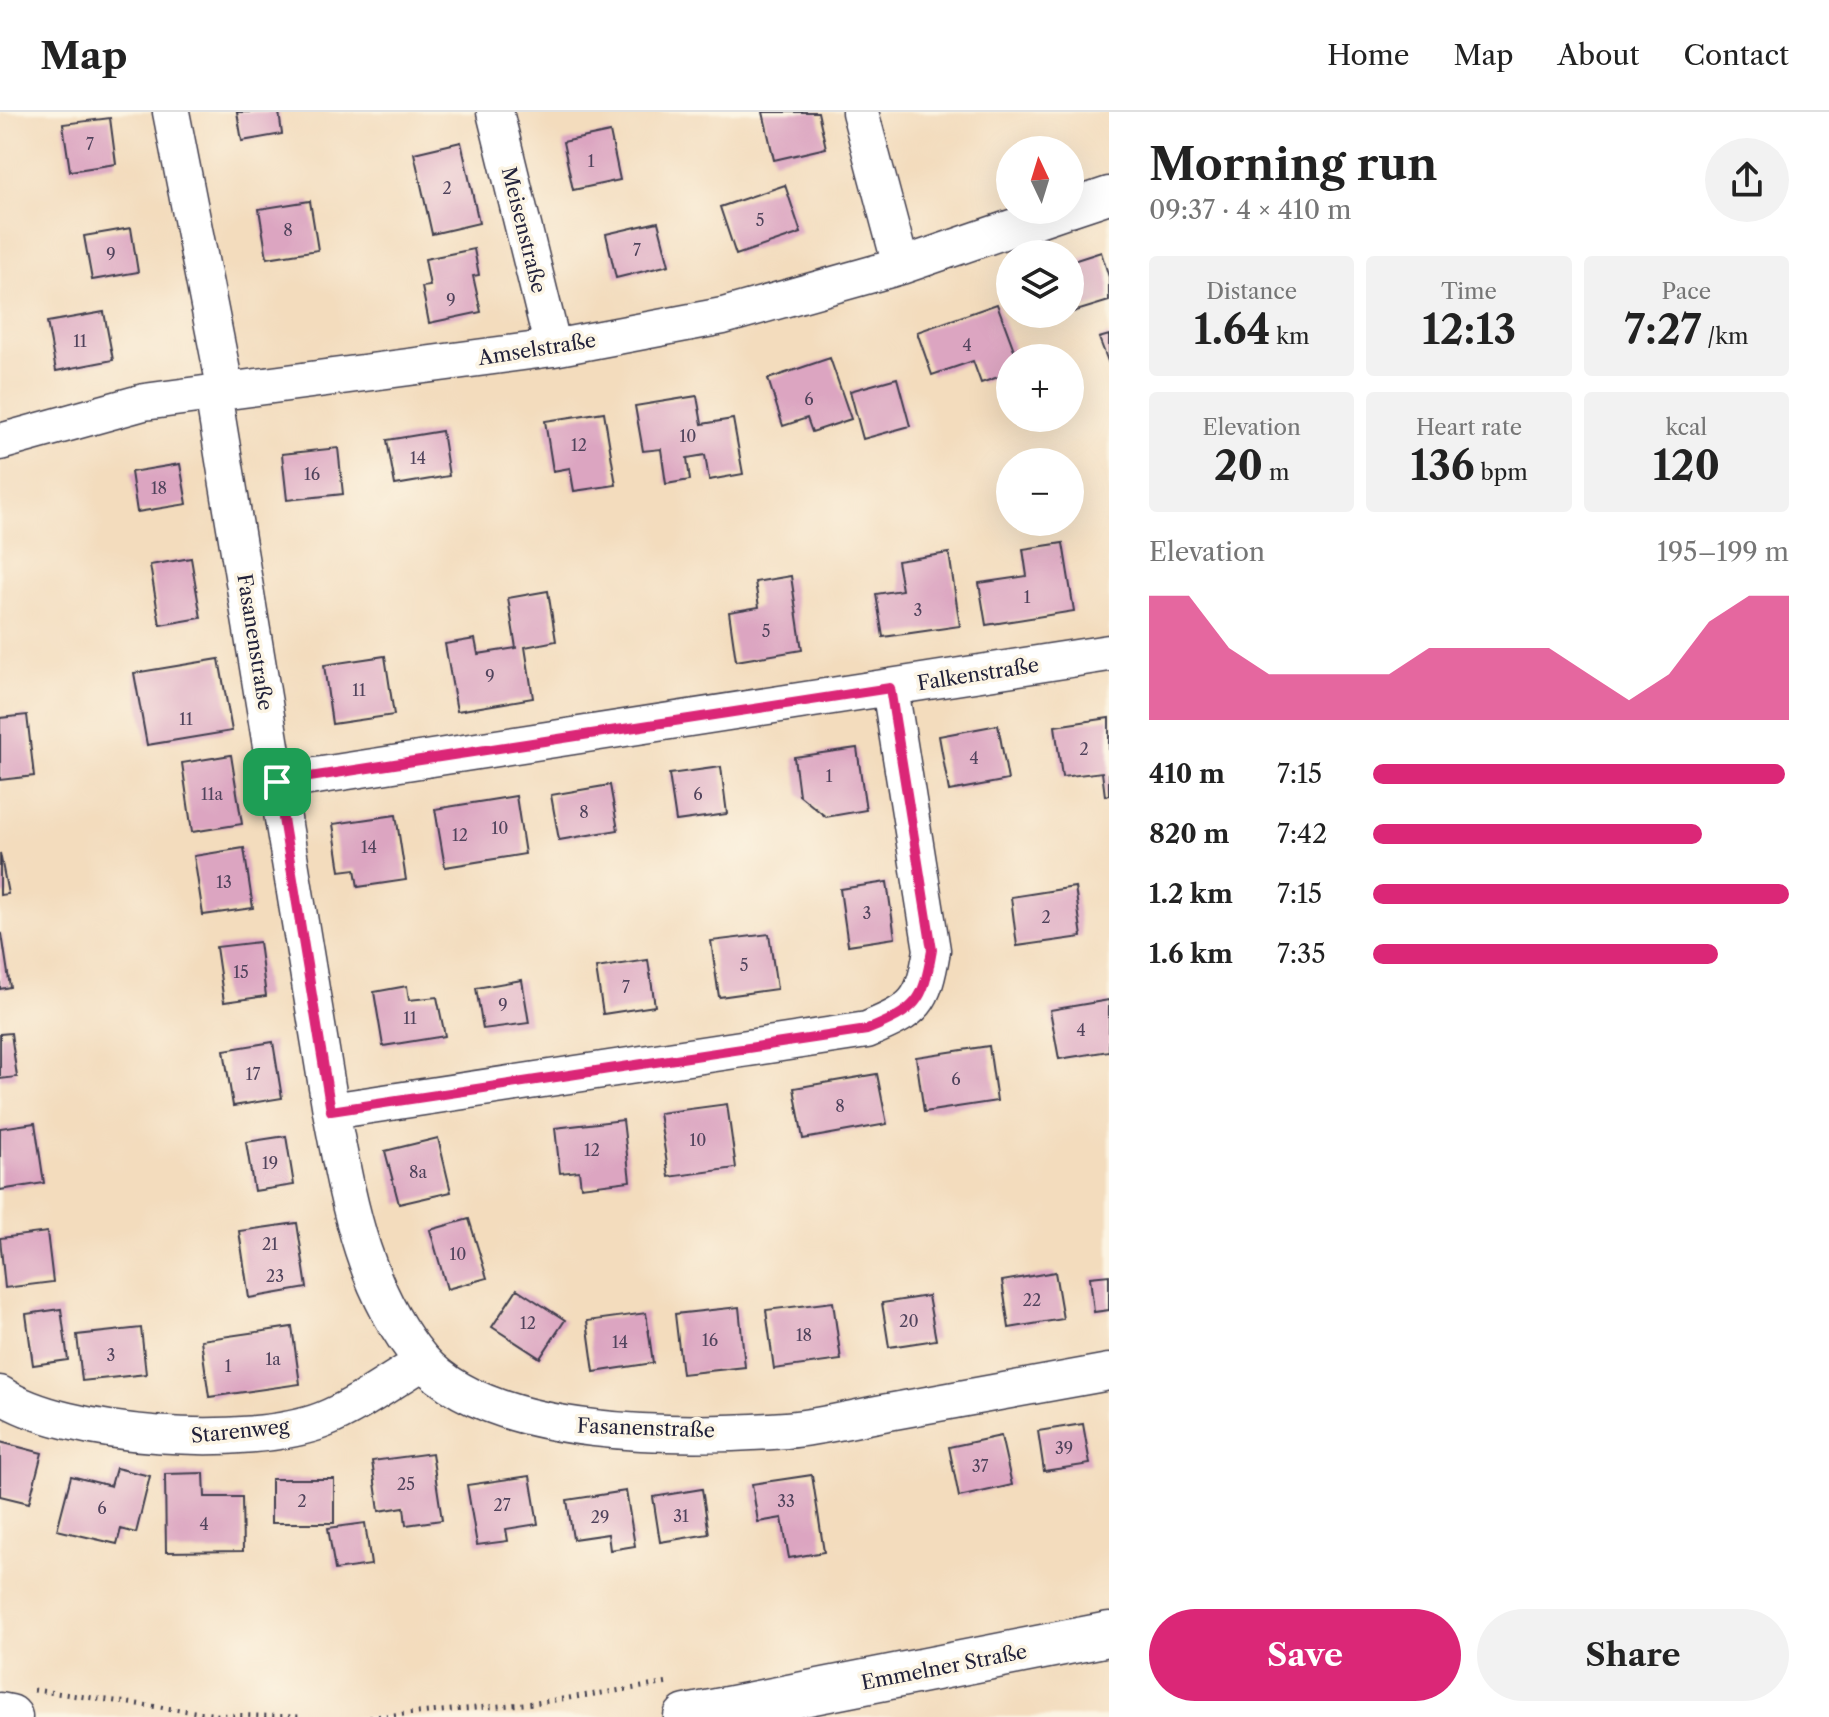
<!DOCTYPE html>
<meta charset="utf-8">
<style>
:root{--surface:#fff;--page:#f2f2f2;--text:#222;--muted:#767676;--line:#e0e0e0;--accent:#db2777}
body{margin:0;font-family:"Libre Caslon Text",serif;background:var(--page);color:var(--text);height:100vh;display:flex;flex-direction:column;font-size:30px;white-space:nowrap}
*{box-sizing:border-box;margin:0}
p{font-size:26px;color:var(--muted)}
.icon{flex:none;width:44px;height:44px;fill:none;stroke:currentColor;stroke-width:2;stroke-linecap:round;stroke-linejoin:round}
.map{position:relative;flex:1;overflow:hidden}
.details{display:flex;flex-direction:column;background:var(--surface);width:720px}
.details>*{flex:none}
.needle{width:52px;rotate:356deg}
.buttons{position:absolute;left:996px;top:24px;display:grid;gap:16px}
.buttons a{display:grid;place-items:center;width:88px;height:88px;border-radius:50%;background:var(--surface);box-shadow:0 8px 32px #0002;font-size:40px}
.pin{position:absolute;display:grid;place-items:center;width:68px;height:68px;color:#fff;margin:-34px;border-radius:16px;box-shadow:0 4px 12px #0006}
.round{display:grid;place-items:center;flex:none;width:84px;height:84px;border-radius:42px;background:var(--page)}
.headline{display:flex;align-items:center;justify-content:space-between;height:136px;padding:0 40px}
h1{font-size:44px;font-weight:800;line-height:60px}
.metrics{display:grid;grid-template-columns:repeat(3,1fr);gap:12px;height:136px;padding:8px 40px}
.metrics div{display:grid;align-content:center;border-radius:8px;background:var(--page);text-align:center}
.metrics b{font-size:40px;font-weight:800}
.metrics small{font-size:22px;font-weight:400}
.metrics p{font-size:22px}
.chart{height:224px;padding:16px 40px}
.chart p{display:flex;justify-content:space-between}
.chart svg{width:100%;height:144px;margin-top:8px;fill:var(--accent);opacity:.7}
.action{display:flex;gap:16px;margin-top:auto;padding:16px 40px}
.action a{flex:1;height:92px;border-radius:48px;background:var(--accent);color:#fff;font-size:32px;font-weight:800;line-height:92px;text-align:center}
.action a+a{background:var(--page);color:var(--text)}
ul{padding:0 40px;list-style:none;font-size:26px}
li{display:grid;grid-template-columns:128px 96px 1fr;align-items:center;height:60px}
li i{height:20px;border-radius:10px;background:var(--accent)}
header{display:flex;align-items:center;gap:48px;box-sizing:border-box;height:112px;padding:0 40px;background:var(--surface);border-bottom:2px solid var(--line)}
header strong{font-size:38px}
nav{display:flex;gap:44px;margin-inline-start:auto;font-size:28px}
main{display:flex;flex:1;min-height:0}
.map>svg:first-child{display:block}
.building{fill:#dca5c1}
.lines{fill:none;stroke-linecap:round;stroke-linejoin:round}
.minor-casing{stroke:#413e4e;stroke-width:39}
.major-casing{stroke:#413e4e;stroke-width:47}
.path{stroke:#413e4e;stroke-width:5;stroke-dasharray:2 6;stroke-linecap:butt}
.minor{stroke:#fff;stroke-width:36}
.major{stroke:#fff;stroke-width:44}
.route-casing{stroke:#fff;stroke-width:16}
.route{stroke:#db2777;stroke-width:10}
.labels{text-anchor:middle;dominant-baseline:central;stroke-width:7;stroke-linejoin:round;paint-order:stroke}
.number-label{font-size:16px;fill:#50435c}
.street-label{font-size:20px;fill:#22223b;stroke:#fcf5e5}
</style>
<header>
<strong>Map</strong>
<nav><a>Home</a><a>Map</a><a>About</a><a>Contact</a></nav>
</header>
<main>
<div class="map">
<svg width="1109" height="1605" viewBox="0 0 1109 1605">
<rect width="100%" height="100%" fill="#fcf5e5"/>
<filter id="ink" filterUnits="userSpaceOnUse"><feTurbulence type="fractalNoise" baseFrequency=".0125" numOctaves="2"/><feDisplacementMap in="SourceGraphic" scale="16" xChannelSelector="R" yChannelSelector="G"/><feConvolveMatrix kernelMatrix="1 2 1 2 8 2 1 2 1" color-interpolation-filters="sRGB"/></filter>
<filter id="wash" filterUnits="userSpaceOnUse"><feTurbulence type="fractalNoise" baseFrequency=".006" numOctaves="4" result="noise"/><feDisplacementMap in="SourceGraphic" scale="32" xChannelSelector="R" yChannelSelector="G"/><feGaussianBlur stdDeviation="1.8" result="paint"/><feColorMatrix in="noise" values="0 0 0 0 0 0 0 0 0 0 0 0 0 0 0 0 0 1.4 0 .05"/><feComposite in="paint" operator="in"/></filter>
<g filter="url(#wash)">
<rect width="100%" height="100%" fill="#f3dcbd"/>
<g id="blocks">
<path class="building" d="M237,0h42l3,22 -40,7z
M763,0h55l8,36 -52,12z
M110,6l6,46 -46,7 -7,-47z
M610,20l10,48 -47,10 -10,-48z
M461,30l18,81 -47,11 -18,-81z
M785,73l16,48 -65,22 -16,-48z
M310,89l8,49 -51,8 -8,-49z
M658,110l11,43 -53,13 -10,-44z
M131,116l7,44 -46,8 -8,-44z
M474,137l5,26 -6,1 8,36 -52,11 -7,-36 8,-1 -5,-27z
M1101,140l8,25v24l-39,12v-51z
M997,192l20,54h-7v15l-29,10 -8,-22 -41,14 -15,-43z
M104,200l9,48 -57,11 -9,-49z
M1109,223v29l-10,-26z
M830,246l21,61 -39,13 -5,-14 -24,8 -15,-47z
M897,266l13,48 -47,13 -13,-48z
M697,284l5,28 31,-5 10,55 -34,6 -4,-25 -18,3 3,22 -24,4 -5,-35 -18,2 -8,-45z
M604,300l12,73 -42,6 -4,-23 -17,3 -8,-50z
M442,319l7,45 -54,9 -8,-45z
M338,336l5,46 -56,6 -5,-46z
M180,352l7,40 -50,8 -6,-40z
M1063,431l11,68 -88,14 -7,-42 48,-7 -4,-27z
M949,441l11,73 -77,11 -7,-43 26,-4 -5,-29z
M191,446l10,60 -41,7 -10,-60z
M791,464l11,74 -66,11 -7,-49 30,-5 -4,-25z
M548,479l8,50 -31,6 8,51 -76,13 -12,-67 30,-5 3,15 38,-6 -8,-50z
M385,544l9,59 -62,9 -8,-59z
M219,547l13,72 -85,14 -13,-72z
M27,603l7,61 -34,4v-62z
M1109,606v77l-4,1 -3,-24 -40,5 -7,-51z
M998,613l10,55 -59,11 -10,-55z
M857,636l9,62 -40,7 -27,-22 -5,-38z
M231,643l11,69 -50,8 -10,-69z
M721,655l6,47 -51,7 -7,-47z
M610,673l8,45 -59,10 -8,-45z
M516,684l9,58 -80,13 -10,-58z
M396,703l10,65 -48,7 -3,-18 -15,2 -7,-47z
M244,736l9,60 -50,7 -9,-59z
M0,741l8,41 -8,1z
M887,770l8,56 -47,7 -8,-56z
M1075,775l7,50 -65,9 -6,-49z
M2,822l8,53 -10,2v-54z
M769,822l8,55 -58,8 -8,-56z
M259,830l7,54 -42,6 -8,-55z
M648,848l7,46 -52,8 -7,-46z
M522,868l7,43 -46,6 -7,-41z
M407,874l2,14 28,-3 8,39 -62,10 -9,-54z
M1109,888v51l-50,8 -9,-49z
M11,921l6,44 -17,2v-45z
M273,930l9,56 -49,8 -9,-56z
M989,934l8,55 -73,11 -8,-55z
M877,962l10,50 -84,15 -9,-51z
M727,992l9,64 -67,9 -10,-64z
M623,1008l7,61 -49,6 -2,-16 -19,2 -5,-45z
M35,1011l9,60 -44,7v-62z
M286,1024l8,49 -40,6 -8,-49z
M438,1026l13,54 -52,12 -14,-53z
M469,1107l18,59 -40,11 -17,-59z
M297,1111l10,65 -58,10 -10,-67z
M47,1120l6,50 -48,6 -5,-50z
M1055,1160l8,47 -54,9 -7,-47z
M1109,1163v35l-15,2 -4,-35z
M517,1177l48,31 -25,38 -48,-31z
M928,1184l8,44 -47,7 -7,-44z
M833,1190l8,58 -67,9 -8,-59z
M739,1195l6,60 -63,7 -7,-60z
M61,1197l7,51 -35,5 -7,-51z
M646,1201l7,50 -59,9 -7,-51z
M292,1215l8,57 -91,13 -8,-57z
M141,1216l5,46 -64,7 -5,-46z
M1083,1312l7,40 -46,7 -6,-40z
M1001,1324l11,49 -53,12 -10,-50z
M0,1330l42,11 -13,50 -29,-7z
M432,1341l10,67 -36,5 -2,-18 -25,4 -7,-50z
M116,1356l34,8 -14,57 -15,-4 -4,15 -60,-14 14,-54 40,10z
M204,1361l1,24h37l1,54 -77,1 -1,-78z
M812,1363l12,77 -35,6 -7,-40 -24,4 -6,-38z
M530,1364l8,48 -32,5 2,12 -31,4 -10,-60z
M271,1367h63v44h-63z
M702,1377l7,45 -49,8 -7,-45z
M626,1379l9,55 -25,4 -2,-16 -35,5 -6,-39z
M365,1411l6,42 -36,5 -7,-42z"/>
</g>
</g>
<g filter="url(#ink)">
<use href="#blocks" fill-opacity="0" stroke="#413e4e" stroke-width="2"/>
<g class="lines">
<g class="minor-casing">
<path id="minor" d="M171,0l55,280
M495,0l58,236
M860,0l41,154
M1070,96l39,-13
M213,281l118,718c17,88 31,177 90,248 70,82 266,78 365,71 36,-3 72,-13 108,-19 72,-13 143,-26 215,-39
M0,330l144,-40 409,-54 170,-32 178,-50 163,-56
M277,670l832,-129
M331,999l536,-81c50,-21 56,-27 65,-80l-42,-262
M0,1282c64,44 250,55 323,26 35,-14 68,-39 100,-58"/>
</g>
<g class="major-casing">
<path id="major" d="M0,1603l10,2
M686,1605l423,-83"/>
</g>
<path class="path" d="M34,1578l183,25 86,2
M370,1605l165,-14 134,-20"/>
<use href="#minor" class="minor"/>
<use href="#major" class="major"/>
</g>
</g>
<g class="lines" filter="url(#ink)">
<g class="route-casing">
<path id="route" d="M890,576l42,262c-9,53 -15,59 -65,80l-536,81 -54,-329z"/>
</g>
<use href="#route" class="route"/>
</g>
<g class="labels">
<g class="number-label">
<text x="90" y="32">7</text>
<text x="591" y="49">1</text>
<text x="447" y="76">2</text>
<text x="760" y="108">5</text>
<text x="288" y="118">8</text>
<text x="637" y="138">7</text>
<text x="111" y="142">9</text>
<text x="451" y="188">9</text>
<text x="80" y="229">11</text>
<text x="967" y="233">4</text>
<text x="809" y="287">6</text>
<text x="688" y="324">10</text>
<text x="579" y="333">12</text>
<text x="418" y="346">14</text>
<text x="312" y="362">16</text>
<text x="159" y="376">18</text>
<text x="1027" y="485">1</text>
<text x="918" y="498">3</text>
<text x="766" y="519">5</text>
<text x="490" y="564">9</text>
<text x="359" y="578">11</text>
<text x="186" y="607">11</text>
<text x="1084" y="637">2</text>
<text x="974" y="646">4</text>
<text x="829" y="664">1</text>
<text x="212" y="682">11a</text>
<text x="698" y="682">6</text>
<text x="584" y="700">8</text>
<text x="500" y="716">10</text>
<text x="460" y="723">12</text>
<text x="369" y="735">14</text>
<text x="224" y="770">13</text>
<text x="867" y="801">3</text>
<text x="1046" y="805">2</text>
<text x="744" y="853">5</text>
<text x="241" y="860">15</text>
<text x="626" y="875">7</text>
<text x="503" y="893">9</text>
<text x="410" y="906">11</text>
<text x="1081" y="918">4</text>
<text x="253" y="962">17</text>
<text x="956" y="967">6</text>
<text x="840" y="994">8</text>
<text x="698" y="1028">10</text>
<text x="592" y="1038">12</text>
<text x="270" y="1051">19</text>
<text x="418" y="1060">8a</text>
<text x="270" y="1132">21</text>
<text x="458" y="1142">10</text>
<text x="275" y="1164">23</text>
<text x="1032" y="1188">22</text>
<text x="909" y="1209">20</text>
<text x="528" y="1211">12</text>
<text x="804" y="1223">18</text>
<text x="710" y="1228">16</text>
<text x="620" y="1230">14</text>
<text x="111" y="1243">3</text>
<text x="273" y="1247">1a</text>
<text x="228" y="1254">1</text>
<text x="1064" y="1336">39</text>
<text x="980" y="1354">37</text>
<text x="406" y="1372">25</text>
<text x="302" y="1389">2</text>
<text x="786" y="1389">33</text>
<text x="502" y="1393">27</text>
<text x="102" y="1396">6</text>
<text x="681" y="1404">31</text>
<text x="600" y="1405">29</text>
<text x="204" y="1412">4</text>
</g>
<g class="street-label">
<text transform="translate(524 118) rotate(76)">Meisenstraße</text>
<text transform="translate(537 237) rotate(-9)">Amselstraße</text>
<text transform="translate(255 530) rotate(81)">Fasanenstraße</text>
<text transform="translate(978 562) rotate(-9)">Falkenstraße</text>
<text transform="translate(646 1316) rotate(2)">Fasanenstraße</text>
<text transform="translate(240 1319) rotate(-6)">Starenweg</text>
<text transform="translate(944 1555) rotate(-11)">Emmelner Straße</text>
</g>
</g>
</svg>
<div class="buttons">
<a><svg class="needle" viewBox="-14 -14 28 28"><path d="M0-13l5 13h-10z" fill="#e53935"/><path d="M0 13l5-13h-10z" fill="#767676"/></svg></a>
<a><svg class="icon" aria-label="layers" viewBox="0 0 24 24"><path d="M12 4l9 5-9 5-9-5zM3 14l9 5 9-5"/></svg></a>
<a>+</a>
<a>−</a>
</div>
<div class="pin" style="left:277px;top:670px;background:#1e9e55"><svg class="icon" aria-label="arrive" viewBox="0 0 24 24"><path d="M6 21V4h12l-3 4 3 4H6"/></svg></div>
</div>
<section class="details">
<div class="headline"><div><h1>Morning run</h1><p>09:37 · 4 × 410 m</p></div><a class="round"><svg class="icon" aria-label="share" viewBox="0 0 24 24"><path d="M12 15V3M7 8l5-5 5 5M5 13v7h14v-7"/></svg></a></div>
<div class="metrics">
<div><p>Distance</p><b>1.64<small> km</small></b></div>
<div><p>Time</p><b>12:13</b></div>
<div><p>Pace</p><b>7:27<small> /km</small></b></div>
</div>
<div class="metrics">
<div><p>Elevation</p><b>20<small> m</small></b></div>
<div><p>Heart rate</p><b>136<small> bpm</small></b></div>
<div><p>kcal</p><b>120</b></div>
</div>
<div class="chart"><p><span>Elevation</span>195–199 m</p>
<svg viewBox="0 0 160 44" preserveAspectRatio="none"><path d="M0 44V6L10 6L20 22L30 30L40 30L50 30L60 30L70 22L80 22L90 22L100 22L110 30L120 38L130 30L140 14L150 6L160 6V44z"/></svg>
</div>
<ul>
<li><b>410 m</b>7:15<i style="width:99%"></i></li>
<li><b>820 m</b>7:42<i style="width:79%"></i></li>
<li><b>1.2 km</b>7:15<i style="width:100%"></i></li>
<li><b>1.6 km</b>7:35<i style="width:83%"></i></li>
</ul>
<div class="action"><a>Save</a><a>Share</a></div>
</section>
</main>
